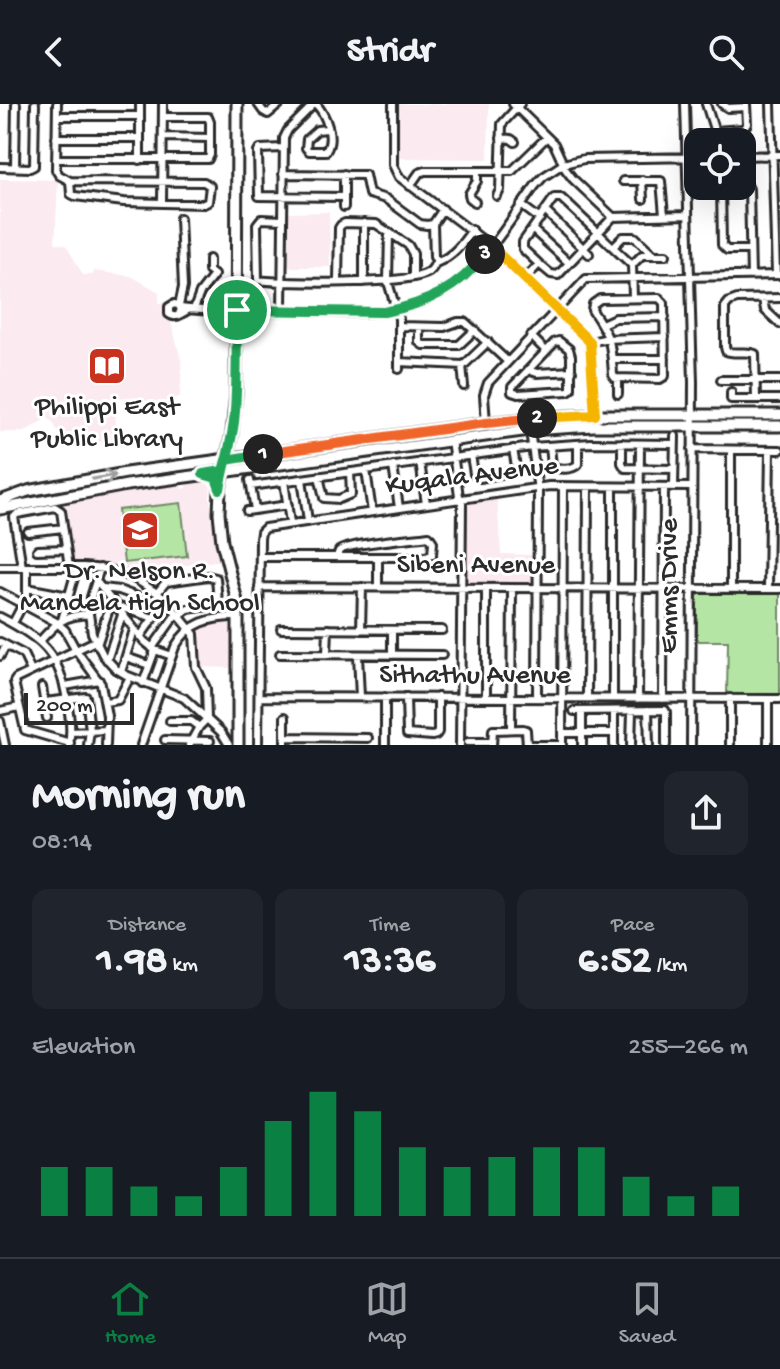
<!DOCTYPE html>
<meta charset="utf-8">
<style>
:root{--surface:#171b24;--page:#20242c;--text:#f1f3f6;--muted:#9ea1a6;--line:#363941;--accent:#0b8043}
body{margin:0;font-family:"Gochi Hand",sans-serif;background:var(--page);color:var(--text);height:100vh;display:flex;flex-direction:column;font-size:30px;white-space:nowrap}
*{box-sizing:border-box;margin:0}
p{font-size:26px;color:var(--muted)}
.icon{flex:none;width:44px;height:44px;fill:none;stroke:currentColor;stroke-width:2;stroke-linecap:round;stroke-linejoin:round}
.map{position:relative;height:641px;overflow:hidden}
.sheet{display:flex;flex-direction:column;background:var(--surface);flex:1}
.sheet>*{flex:none}
.buttons{position:absolute;left:684px;top:24px;display:grid;gap:16px}
.buttons a{display:grid;place-items:center;width:72px;height:72px;border-radius:16px;background:var(--surface);box-shadow:0 8px 32px #0002;font-size:40px}
.scale{position:absolute;left:24px;bottom:20px;width:110px;box-sizing:border-box;padding-left:8px;border:4px solid #2b2b2b;border-top:0;font-size:22px;line-height:28px;white-space:nowrap;color:#2b2b2b;-webkit-text-stroke:6px #fff;paint-order:stroke}
.pin{position:absolute;display:grid;place-items:center;width:68px;height:68px;color:#fff;margin:-34px;border:4px solid #fff;border-radius:50%;box-shadow:0 2px 8px #0007}
.km{position:absolute;width:40px;height:40px;margin:-20px;border-radius:50%;background:#222;color:#fff;font-size:22px;line-height:40px;text-align:center}
.round{display:grid;place-items:center;flex:none;width:84px;height:84px;border-radius:16px;background:var(--page)}
.headline{display:flex;align-items:center;justify-content:space-between;height:136px;padding:0 32px}
h1{font-size:44px;font-weight:700;line-height:60px}
.metrics{display:grid;grid-template-columns:repeat(3,1fr);gap:12px;height:136px;padding:8px 32px}
.metrics div{display:grid;align-content:center;border-radius:16px;background:var(--page);text-align:center}
.metrics b{font-size:40px;font-weight:700}
.metrics small{font-size:22px;font-weight:400}
.metrics p{font-size:22px}
.chart{height:224px;padding:16px 32px}
.chart p{display:flex;justify-content:space-between}
.chart svg{width:100%;height:144px;margin-top:8px;stroke:var(--accent);stroke-width:6}
header{display:flex;justify-content:space-between;align-items:center;height:104px;padding:0 32px;background:var(--surface);font-size:36px;font-weight:700}
.menu{display:flex;justify-content:space-around;align-items:center;height:112px;border-top:2px solid var(--line);background:var(--surface);font-size:22px;color:var(--muted)}
.menu a{display:grid;justify-items:center;gap:4px}
.menu .active{color:var(--accent)}
.map>svg:first-child{display:block}
.built{fill:#fbeaef}
.garden{fill:#b5e5a5;stroke:#708868;stroke-width:2}
.lines{fill:none;stroke-linecap:round;stroke-linejoin:round}
.minor-casing{stroke:#2b2b2b;stroke-width:12}
.major-casing{stroke:#2b2b2b;stroke-width:15}
.minor{stroke:#fff;stroke-width:6}
.major{stroke:#fff;stroke-width:9}
.oneway{stroke:#a0a0a0}
.split-1-casing{stroke:#fff;stroke-width:16}
.split-2-casing{stroke:#fff;stroke-width:16}
.split-3-casing{stroke:#fff;stroke-width:16}
.split-4-casing{stroke:#fff;stroke-width:16}
.split-1{stroke:#22a559;stroke-width:10}
.split-2{stroke:#f0652b;stroke-width:10}
.split-3{stroke:#f5b400;stroke-width:10}
.split-4{stroke:#22a559;stroke-width:10}
.labels{text-anchor:middle;dominant-baseline:central;stroke-width:6;stroke-linejoin:round;paint-order:stroke}
.poi-label{font-size:28px;fill:#2b2b2b;stroke:#fff}
.street-label{font-size:28px;fill:#2b2b2b;stroke:#fff}
</style>
<header><svg class="icon" aria-label="back" viewBox="0 0 24 24"><path d="M15 5l-7 7 7 7"/></svg>Stridr<svg class="icon" aria-label="search" viewBox="0 0 24 24"><circle cx="10" cy="10" r="6"/><path d="M15 15l6 6"/></svg></header>
<div class="map">
<svg width="780" height="641" viewBox="0 0 780 641">
<rect width="100%" height="100%" fill="#fff"/>
<filter id="ink" filterUnits="userSpaceOnUse"><feTurbulence type="fractalNoise" baseFrequency=".0125" numOctaves="2"/><feDisplacementMap in="SourceGraphic" scale="16" xChannelSelector="R" yChannelSelector="G"/><feConvolveMatrix kernelMatrix="1 2 1 2 8 2 1 2 1" color-interpolation-filters="sRGB"/></filter>
<g filter="url(#ink)">
<path class="built" d="M397,0h92l-1,55 -91,-1z
M0,75l58,1 -3,63 11,2 17,30h10l1,-4 37,5 28,16v11l6,-1v11l3,2 5,14 9,35 -2,33h-3l-2,4h-39l-1,-3 -20,-1 1,36 4,1 -1,9 -33,-1 -22,3 -11,-23 -6,-4 -23,14h-24z
M329,108l1,55h-44v-54z
M204,377l7,6 -1,10 2,26 10,37 -76,11 -1,-2 -18,2 -16,-5 -19,-3 -18,1 -3,-2 -9,-59 118,-19 2,5 5,-1v-4z
M497,394l4,56 34,1 -1,27 -2,2 -67,-2v-73l7,-7z
M214,518h14l5,5v41l-32,-1 -4,-3 1,-29 -2,-4 9,-6z"/>
<path class="garden" d="M181,399l6,53 -63,7 -6,-53z
M700,490h80v100h-53l1,-53h-29l-2,-3v-42z"/>
<g class="lines">
<g class="minor-casing">
<path id="minor" d="M57,0l-1,66 3,5 11,6 134,1 6,4 -2,16 -4,2 -80,-2 -49,-6 -4,-2 -1,-13
M258,0l5,7 5,3 12,-10
M316,0c10,11 19,34 10,47h-17l-3,-3 1,-9 10,-9 10,-1
M393,0v61l6,12 92,69 99,96 5,73
M513,0l41,40 12,26 7,9 40,38
M685,0l8,278 -2,363
M706,0l12,38
M722,0l6,4 18,-1
M771,0l5,171
M57,12h83
M715,27l28,-2 4,-5 -1,-20
M163,33l47,1
M56,34h84
M501,34l10,1 4,3
M283,44l-23,1 -2,3 1,44 85,1
M742,52l38,-1
M56,55h152l2,-4v-33l-2,-5h-45
M140,56v-56
M0,63l30,1 4,-2 1,-62
M15,63l1,-63
M283,70l82,1 4,19 17,5 34,25 7,1 6,-1 10,-15
M642,76l1,19
M623,77h38l3,34
M742,79l5,2 2,4 2,87
M410,82l9,-13 6,-2h87l35,-34
M721,82l1,59 5,5h23
M497,92l3,-6 2,-66 18,-20
M475,98l-5,-4 -1,-4 8,-13v-10
M162,99l1,-99
M521,101l19,14
M344,103v-33
M545,107l44,43
M283,116l-22,-1 -4,5 1,56c26,4 152,5 171,-8 4,-3 5,-6 7,-10
M364,119v59
M433,120l1,33 4,5c15,-6 24,-18 34,-32
M532,125l37,34
M389,128l-1,50 11,37v50
M613,143l10,-10h12l19,18
M632,161l10,-10h24
M525,175l14,-15
M338,177l1,-53 2,-3 4,-2 31,1 32,21 5,9v22
M633,194l-1,-33c-24,-22 -47,-45 -71,-67h-7l-31,44v7l16,15 12,10 7,1 55,-58 75,-2
M659,194l5,5 1,73 -5,3 -45,-1 -2,-3c-2,-33 -2,-37 -21,-65l1,-6 7,-5z
M763,195l2,11 15,14
M179,202l4,-19 -3,-69
M180,204c38,5 83,3 122,3 28,0 58,4 85,0 78,-11 107,-68 148,-125l8,-9 20,-13 21,-5 114,-2
M194,205l6,-16 14,-18 -5,-4v-12
M282,207l2,-173 4,-8 26,-26
M179,210l2,-5 -3,-4 -4,-1 -5,3v7c7,6 14,-2 21,-5
M602,220l13,-6 50,-1
M400,222l44,1 14,-5h7l42,39
M419,223v15l4,3h36l16,-15
M531,232l15,15
M559,237l10,8 2,7v33l-3,2 -50,3 -6,-2v-5l43,-45z
M590,238l14,-3 61,-2
M612,255h53
M399,258l65,3 24,-23
M462,261l2,21
M528,266l9,3 35,-2
M618,275v15
M721,276h59
M731,288v7h49
M756,295l-1,-45c-9,-4 -19,1 -29,-3l-1,-4v-40l4,-5 8,-3 43,-1
M486,319l-2,-28 4,-12 98,-104 194,-4
M530,326l8,61 -1,207
M451,336l8,56 3,7 -2,242
M622,339v20l3,5 49,1
M550,342l2,20c6,4 21,4 26,-2v-20
M692,345l88,1
M471,351l3,19 6,4 35,-7 1,-4 -3,-18
M420,358l6,42
M393,362l6,42
M366,366l6,42
M319,372l5,22 15,1 12,-5 -1,-22
M302,375l6,42
M250,376l5,30
M284,377l6,42
M251,382l281,-39 59,-4 83,1
M674,383l1,-51
M247,407l41,-6
M28,428l35,-4
M37,446l29,-1
M260,453h165l7,-2 1,-13 -4,-6c-14,2 -84,8 -90,15 -1,1 -1,4 -2,6
M0,463h83l22,2 27,8 25,16 9,7 28,34 2,33 10,21 1,31 -8,8 -10,18
M22,463l-8,-50 3,-3 38,-7 6,4 8,56
M27,463v39
M100,464l-9,29 -2,17 3,19 11,22 13,14 10,6 58,23 37,34 8,13
M96,477l48,60 11,9 17,6
M259,483l521,2
M378,483v-30
M27,484l42,8
M103,484l16,2 43,16
M486,484v110
M731,485v-139
M768,485l2,-139
M0,488l56,30 9,8 11,20 25,34 6,32 -1,29
M157,489l9,-11 42,-6 8,2 2,24 -3,3 -27,4 -9,7
M116,502l38,12
M0,513c41,21 60,36 67,84 3,15 5,29 2,44
M62,516l15,-53
M13,519l10,-19
M281,525l161,1
M361,526l1,-43
M140,533l24,-34
M40,537c16,-18 24,-26 49,-27
M0,538l23,12 8,17
M97,541l15,-45
M152,544l25,-35
M280,550l162,1
M327,550l1,-25
M358,551l2,42
M392,551v-25
M0,552l6,-11
M126,553l23,8
M107,556l15,-45
M121,568l13,-42
M143,579l12,-33
M65,582l34,-6
M42,583l5,31
M259,593l521,2
M406,593l1,37 25,2 4,-1 2,-3v-35
M587,594l1,-211
M613,594v-211
M638,595l2,-255
M663,595l1,-212
M45,598l41,-5 4,33 -2,15
M105,598l13,-2 12,-23
M648,606l1,35
M0,607l19,-4
M574,607l91,-1 1,2v33
M0,617l5,24
M170,617h21l8,6
M511,625l1,-141
M71,628l35,-2
M562,629h52
M285,633l83,1
M165,636l45,1
M468,638h24
M70,639l-45,-13 -11,-48 2,-3 79,-38
M141,641l34,-98c14,-25 36,-30 63,-30
M258,641l2,-206 1,-7 4,-4 284,-42 143,1
M285,641v-28
M385,641v-48
M492,641l1,-15 30,-1 3,1 1,15
M527,641h35
M562,641l1,-259
M582,641v-34
M614,641v-34
M631,641l1,-34
M730,641v-47
M768,641v-46"/>
</g>
<g class="major-casing">
<path id="major" d="M237,0l-1,290 -4,39 -12,56 -1,24 3,29 16,63v140
M0,397l28,-10 98,-18 360,-50 62,-6 47,-2h185
M0,405l127,-24 403,-55 63,-4h187"/>
</g>
<use href="#minor" class="minor"/>
<use href="#major" class="major"/>
</g>
<defs><path id="oneway-shaft" d="M-6 0H5M1.5-3L5.5 0L1.5 3" fill="none" stroke-width="1.6" stroke-linecap="round" stroke-linejoin="round" transform="scale(2)"/></defs>
<use class="oneway" href="#oneway-shaft" transform="translate(104 373) rotate(-10)"/>
</g>
<g class="lines" filter="url(#ink)">
<g class="split-1-casing">
<path id="split-1" d="M237,206c-1,37 1,75 -3,112 -3,23 -10,45 -14,67l-4,-11 -13,-4 20,-3 3,-11 37,-6"/>
</g>
<g class="split-2-casing">
<path id="split-2" d="M263,350l223,-31 51,-5"/>
</g>
<g class="split-3-casing">
<path id="split-3" d="M485,150l6,-8 99,96 5,73 -58,3"/>
</g>
<g class="split-4-casing">
<path id="split-4" d="M237,206l147,2c42,-8 74,-23 101,-58"/>
</g>
<use href="#split-1" class="split-1"/>
<use href="#split-2" class="split-2"/>
<use href="#split-3" class="split-3"/>
<use href="#split-4" class="split-4"/>
</g>
<defs>
<g id="library-square" transform="scale(2)"><rect x="-9" y="-9" width="18" height="18" rx="4" fill="#c8321e" stroke="#fff"/><path d="M-6-4Q-3-5.5-.7-3.5V5Q-3 3-6 4ZM6-4Q3-5.5 .7-3.5V5Q3 3 6 4Z" fill="#fff"/></g>
<g id="school-square" transform="scale(2)"><rect x="-9" y="-9" width="18" height="18" rx="4" fill="#c8321e" stroke="#fff"/><path d="M0-5L7-2L0 1L-7-2ZM-4 1L0 2.5L4 1V4Q0 6-4 4Z" fill="#fff"/></g>
</defs>
<g fill-rule="evenodd">
<use href="#library-square" x="107" y="262"/>
<use href="#school-square" x="140" y="426"/>
</g>
<g class="labels">
<g class="poi-label">
<text x="107" y="304">Philippi East<tspan x="107" dy="32">Public Library</tspan></text>
<text x="140" y="468">Dr. Nelson R.<tspan x="140" dy="32">Mandela High School</tspan></text>
</g>
<g class="street-label">
<text transform="translate(472 373) rotate(-7)">Kuqala Avenue</text>
<text x="476" y="462">Sibeni Avenue</text>
<text transform="translate(670 482) rotate(-90)">Emms Drive</text>
<text x="475" y="572">Sithathu Avenue</text>
</g>
</g>
</svg>
<div class="buttons">
<a><svg class="icon" aria-label="locate" viewBox="0 0 24 24"><circle cx="12" cy="12" r="6"/><path d="M12 2v4M12 18v4M2 12h4M18 12h4"/></svg></a>
</div>
<div class="scale">200 m</div>
<div class="pin" style="left:237px;top:206px;background:#1e9e55"><svg class="icon" aria-label="arrive" viewBox="0 0 24 24"><path d="M6 21V4h12l-3 4 3 4H6"/></svg></div>
<b class="km" style="left:263px;top:350px">1</b>
<b class="km" style="left:537px;top:314px">2</b>
<b class="km" style="left:485px;top:150px">3</b>
</div>
<section class="sheet">
<div class="headline"><div><h1>Morning run</h1><p>08:14</p></div><a class="round"><svg class="icon" aria-label="share" viewBox="0 0 24 24"><path d="M12 15V3M7 8l5-5 5 5M5 13v7h14v-7"/></svg></a></div>
<div class="metrics">
<div><p>Distance</p><b>1.98<small> km</small></b></div>
<div><p>Time</p><b>13:36</b></div>
<div><p>Pace</p><b>6:52<small> /km</small></b></div>
</div>
<div class="chart"><p><span>Elevation</span>255–266 m</p>
<svg viewBox="0 0 160 44" preserveAspectRatio="none"><path d="M5 44V29M15 44V29M25 44V35M35 44V38M45 44V29M55 44V15M65 44V6M75 44V12M85 44V23M95 44V29M105 44V26M115 44V23M125 44V23M135 44V32M145 44V38M155 44V35"/></svg>
</div>
</section>
<nav class="menu">
<a class="active"><svg class="icon" aria-label="home" viewBox="0 0 24 24"><path d="M3 11l9-7 9 7M6 9v11h12V9"/></svg>Home</a>
<a><svg class="icon" aria-label="map" viewBox="0 0 24 24"><path d="M3 6l6-2 6 2 6-2v14l-6 2-6-2-6 2zM9 4v14M15 6v14"/></svg>Map</a>
<a><svg class="icon" aria-label="saved" viewBox="0 0 24 24"><path d="M7 4h10v16l-5-4-5 4z"/></svg>Saved</a>
</nav>
